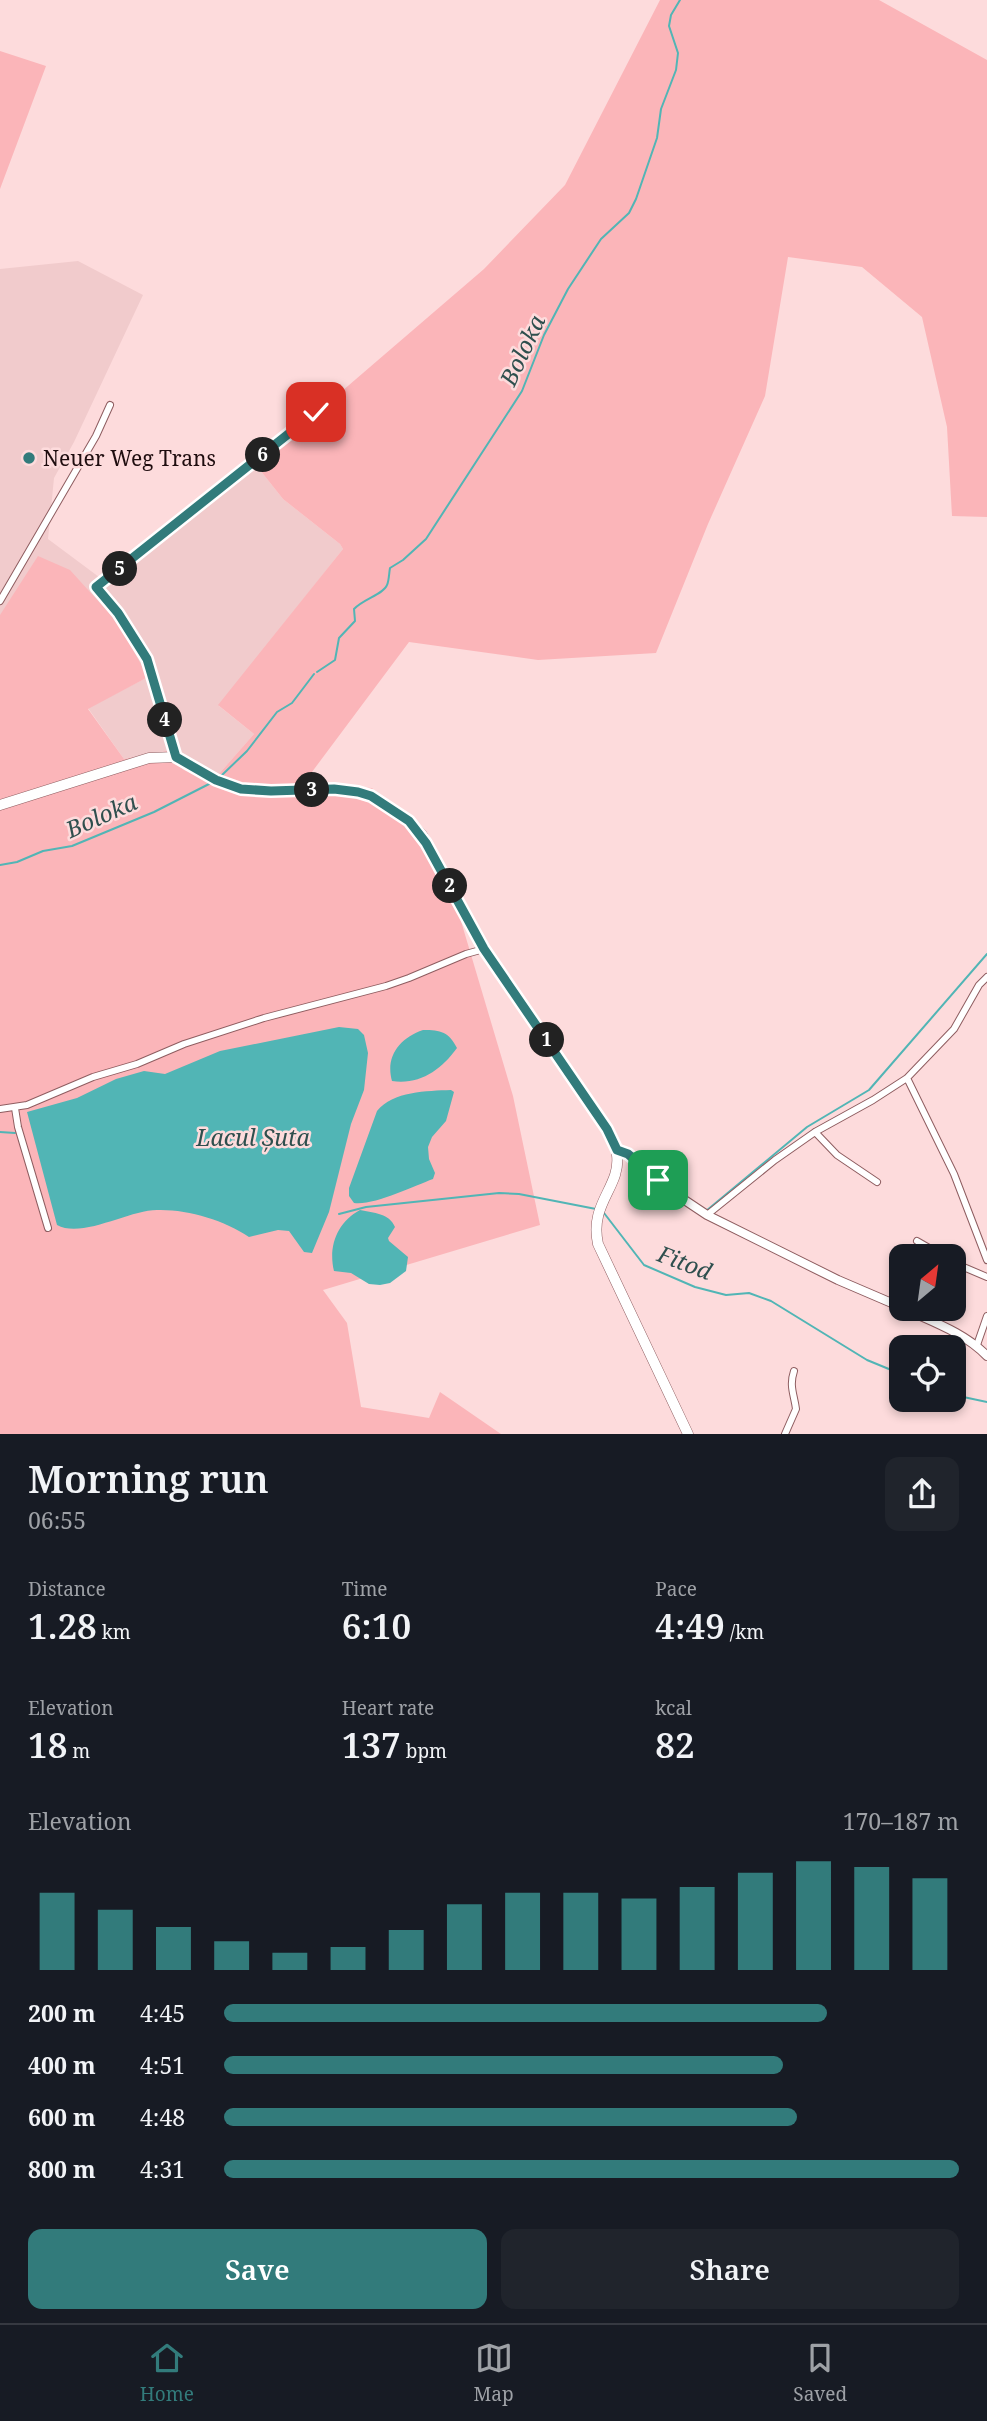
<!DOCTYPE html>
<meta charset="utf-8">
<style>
:root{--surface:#171b24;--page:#20242c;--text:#f1f3f6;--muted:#9ea1a6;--line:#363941;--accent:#327b7b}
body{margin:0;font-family:"Noto Serif",serif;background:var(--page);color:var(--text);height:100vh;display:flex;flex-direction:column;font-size:26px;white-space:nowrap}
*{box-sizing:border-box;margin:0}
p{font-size:23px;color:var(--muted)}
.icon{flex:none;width:38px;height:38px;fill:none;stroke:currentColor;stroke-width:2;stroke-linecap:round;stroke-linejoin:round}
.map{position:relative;height:1434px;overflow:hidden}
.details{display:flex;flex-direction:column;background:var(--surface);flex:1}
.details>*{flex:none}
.needle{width:46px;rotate:29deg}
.fabs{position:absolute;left:889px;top:1244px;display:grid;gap:14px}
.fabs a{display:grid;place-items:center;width:77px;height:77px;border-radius:14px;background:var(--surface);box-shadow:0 4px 10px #0003;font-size:35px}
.pin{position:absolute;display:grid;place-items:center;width:60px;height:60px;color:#fff;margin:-30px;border-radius:14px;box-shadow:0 4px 10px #0006}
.km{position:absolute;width:35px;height:35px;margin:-18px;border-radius:50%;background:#222;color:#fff;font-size:19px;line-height:35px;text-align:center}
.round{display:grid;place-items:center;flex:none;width:74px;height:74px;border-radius:14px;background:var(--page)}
.summary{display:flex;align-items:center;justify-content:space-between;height:119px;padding:0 28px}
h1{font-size:38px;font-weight:600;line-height:52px}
.stats{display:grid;grid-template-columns:repeat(3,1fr);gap:10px;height:119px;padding:7px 28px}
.stats div{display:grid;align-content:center}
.stats b{font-size:35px;font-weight:600}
.stats small{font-size:19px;font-weight:400}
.stats p{font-size:19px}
.chart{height:196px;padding:14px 28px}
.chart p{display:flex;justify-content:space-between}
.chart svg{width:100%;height:126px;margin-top:7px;stroke:var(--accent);stroke-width:6}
.action{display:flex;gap:14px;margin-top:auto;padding:14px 28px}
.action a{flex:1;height:80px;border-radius:14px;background:var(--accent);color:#fff;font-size:28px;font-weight:600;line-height:80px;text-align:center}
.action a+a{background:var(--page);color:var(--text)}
ul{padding:0 28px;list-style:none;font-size:23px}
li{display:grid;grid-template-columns:112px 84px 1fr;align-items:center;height:52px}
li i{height:18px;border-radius:9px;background:var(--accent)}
.menu{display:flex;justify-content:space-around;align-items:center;height:98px;border-top:2px solid var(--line);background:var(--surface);font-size:19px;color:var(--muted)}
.menu a{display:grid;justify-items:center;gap:4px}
.menu .current{color:var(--accent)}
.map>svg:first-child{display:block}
.built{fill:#f1cbcc}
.green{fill:#fbb5b9}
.water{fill:#51b5b5}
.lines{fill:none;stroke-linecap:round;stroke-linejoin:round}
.stream{stroke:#51b5b5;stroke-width:2}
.minor-casing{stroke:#8e5d60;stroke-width:8}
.tertiary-casing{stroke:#8e5d60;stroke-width:10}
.secondary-casing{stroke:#8e5d60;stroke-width:11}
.minor{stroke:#fff;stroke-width:6}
.tertiary{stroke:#fff;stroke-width:8}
.secondary{stroke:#fff;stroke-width:10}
.route-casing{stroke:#fff;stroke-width:14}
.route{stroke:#327b7b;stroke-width:9}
.poi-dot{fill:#327b7b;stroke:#fddbdc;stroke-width:2.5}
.labels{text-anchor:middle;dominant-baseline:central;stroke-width:5;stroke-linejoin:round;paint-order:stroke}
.poi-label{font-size:21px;fill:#1f0d0f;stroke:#fddbdc;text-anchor:start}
.water-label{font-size:23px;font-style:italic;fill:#2f4f4e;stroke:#fddbdc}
</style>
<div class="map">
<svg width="987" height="1434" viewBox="0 0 987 1434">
<rect width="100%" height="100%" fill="#fddbdc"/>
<path class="built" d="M78,261l65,34 -69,147 -20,36 -6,61 51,38 157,-112 27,34 57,45 3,5 -124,157 35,28 -43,49 -27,-13 -16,-19 -44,8 -36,-51 60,-31 -148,-62v-346z"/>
<path class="green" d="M660,0h219l108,60v457l-35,-1 -5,-89 -25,-110 -60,-50 -74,-10 -23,139 -57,128 -52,129 -118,7 -129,-18 -106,142 69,4 75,86 66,222 27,129 -217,65 24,33 14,84 68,11 11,-26 61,42h-501v-819l38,-59 32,14 48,53 30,54 -60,32 36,50 44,-8 16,19 27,13 43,-49 -36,-29 125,-156 -3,-5 -57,-45 -27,-34 228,-196 81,-84z
M0,51l46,15 -46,123z"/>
<path class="water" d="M339,1027l19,2 6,6 4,18 -4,37 -13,34 -22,88 -17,41 -8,-1 -15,-21 -11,-1 -29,7c-25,-17 -62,-28 -92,-27 -28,0 -75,29 -100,15l-30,-113 50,-14 39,-19 28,-8 21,3 55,-23z
M423,1030c18,0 26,2 34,18 -16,22 -37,37 -65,33 -7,-25 8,-43 31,-51z
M451,1090l3,2 -8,29 -14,16 -4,10 1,12 6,14 -2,6c-19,7 -60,27 -79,24l-5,-7v-8l28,-77c16,-20 50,-20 74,-21z
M360,1210c14,3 29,3 35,17l-7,11 1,3 19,16 -2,14 -16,12 -10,2 -11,-1 -18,-11 -17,-2c-6,-24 3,-49 26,-61z"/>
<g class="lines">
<path class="stream" d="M317,672l18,-12 4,-22 16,-17 -1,-12c9,-10 30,-15 33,-24 2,-4 2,-12 3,-17l13,-8 23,-21 96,-148 22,-56 24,-46 33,-50 28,-26 7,-14 21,-61 4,-29 15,-39 2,-17 -9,-27 2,-11 9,-15
M221,776l26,-25 30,-39 15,-9 22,-29
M0,865l17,-3 26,-11 29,-5 82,-34 57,-29
M0,1132l15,1
M706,1211l101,-84 62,-37 118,-136
M604,1213l40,52 51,22 31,8 23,-2 22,8 96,59 34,14
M339,1214l27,-7 133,-14 20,1 77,15
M954,1395l33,7"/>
<g class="minor-casing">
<path id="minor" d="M0,601l96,-165 14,-31
M176,757l-29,-98 -29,-46 -22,-26 220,-175
M907,1078l47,96 33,86
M15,1108l3,19 30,101
M0,1109l27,-4 66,-28 44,-13 47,-20 80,-26 122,-32 23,-8 57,-24 18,-5
M815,1132l22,23 40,27
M707,1215l68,-55 40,-28 58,-32 34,-22 47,-49 25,-44 8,-8
M917,1241l26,15
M954,1263l33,14
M977,1345l10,-29
M785,1434l11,-25c-2,-15 -7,-23 -2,-38"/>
</g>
<g class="tertiary-casing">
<path id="tertiary" d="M617,1150l11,4 55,45 24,16 131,65 63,27
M905,1309c28,13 60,24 82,47"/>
</g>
<g class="secondary-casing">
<path id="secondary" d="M0,805l149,-47 27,-1 40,23 25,9 30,2 63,-2 24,3 13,4 38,25 13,14 62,114 123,180c4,8 9,17 10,26 4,32 -28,48 -19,89l90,190"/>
</g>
<use href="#minor" class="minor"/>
<use href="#tertiary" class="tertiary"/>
<use href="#secondary" class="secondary"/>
</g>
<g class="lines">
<g class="route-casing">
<path id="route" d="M316,412l-220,175 22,26 29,46 29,98 40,23 25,9 30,2 63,-2 24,3 13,4 38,25 17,22 58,106 123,180 10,21 11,4 30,26"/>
</g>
<use href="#route" class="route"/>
</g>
<circle class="poi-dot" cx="29" cy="458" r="7"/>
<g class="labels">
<g class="poi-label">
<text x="43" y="458">Neuer Weg Trans</text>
</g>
<g class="water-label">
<text transform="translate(522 350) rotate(-65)">Boloka</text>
<text transform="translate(101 815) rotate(-24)">Boloka</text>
<text x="253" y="1137">Lacul Șuta</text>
<text transform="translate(685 1262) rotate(21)">Fitod</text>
</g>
</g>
</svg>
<div class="fabs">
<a><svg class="needle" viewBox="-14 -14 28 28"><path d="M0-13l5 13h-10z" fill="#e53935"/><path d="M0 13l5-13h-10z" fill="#9ea1a6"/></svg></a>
<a><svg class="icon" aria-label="locate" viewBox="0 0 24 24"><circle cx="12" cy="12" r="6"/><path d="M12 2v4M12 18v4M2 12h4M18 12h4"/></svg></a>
</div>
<div class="pin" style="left:658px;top:1180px;background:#1e9e55"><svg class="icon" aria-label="arrive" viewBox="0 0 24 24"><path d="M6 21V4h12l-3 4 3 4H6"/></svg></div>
<div class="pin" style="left:316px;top:412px;background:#d93025"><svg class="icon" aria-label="check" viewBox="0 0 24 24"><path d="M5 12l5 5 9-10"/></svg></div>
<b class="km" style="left:547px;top:1040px">1</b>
<b class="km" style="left:450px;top:886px">2</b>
<b class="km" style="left:312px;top:790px">3</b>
<b class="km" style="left:165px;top:720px">4</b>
<b class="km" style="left:120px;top:569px">5</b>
<b class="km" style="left:263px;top:455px">6</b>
</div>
<section class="details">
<div class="summary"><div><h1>Morning run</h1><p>06:55</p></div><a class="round"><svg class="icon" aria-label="share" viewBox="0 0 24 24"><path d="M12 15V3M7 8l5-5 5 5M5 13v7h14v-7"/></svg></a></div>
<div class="stats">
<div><p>Distance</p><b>1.28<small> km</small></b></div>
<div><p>Time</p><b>6:10</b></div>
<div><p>Pace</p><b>4:49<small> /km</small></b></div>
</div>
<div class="stats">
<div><p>Elevation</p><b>18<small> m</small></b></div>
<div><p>Heart rate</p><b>137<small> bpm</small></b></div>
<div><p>kcal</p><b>82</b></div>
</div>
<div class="chart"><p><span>Elevation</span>170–187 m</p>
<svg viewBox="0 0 160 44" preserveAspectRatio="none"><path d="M5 44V17M15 44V23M25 44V29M35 44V34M45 44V38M55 44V36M65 44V30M75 44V21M85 44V17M95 44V17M105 44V19M115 44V15M125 44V10M135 44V6M145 44V8M155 44V12"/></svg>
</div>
<ul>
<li><b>200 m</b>4:45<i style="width:82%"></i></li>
<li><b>400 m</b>4:51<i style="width:76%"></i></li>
<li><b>600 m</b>4:48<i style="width:78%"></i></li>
<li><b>800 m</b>4:31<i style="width:100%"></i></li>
</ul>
<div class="action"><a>Save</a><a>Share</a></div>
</section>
<nav class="menu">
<a class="current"><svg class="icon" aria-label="home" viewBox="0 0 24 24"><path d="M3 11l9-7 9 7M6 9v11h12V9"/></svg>Home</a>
<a><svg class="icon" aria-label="map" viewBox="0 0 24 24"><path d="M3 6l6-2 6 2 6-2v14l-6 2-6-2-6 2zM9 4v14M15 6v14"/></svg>Map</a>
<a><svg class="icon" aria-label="saved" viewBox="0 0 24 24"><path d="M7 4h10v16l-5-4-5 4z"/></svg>Saved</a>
</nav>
